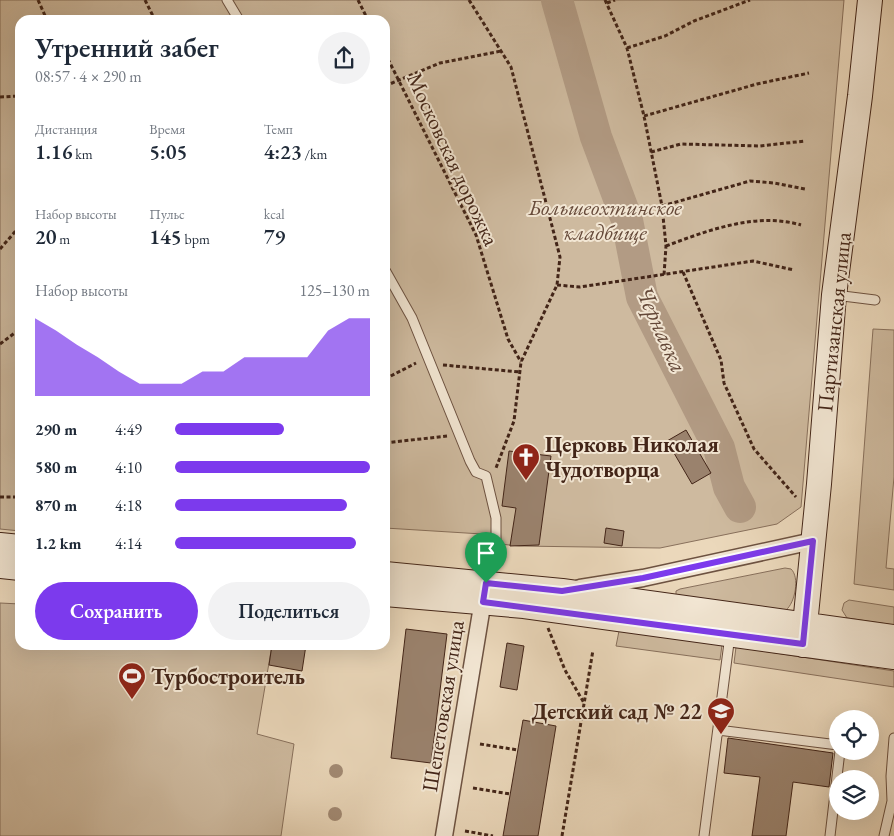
<!DOCTYPE html>
<html lang="ru">
<meta charset="utf-8">
<style>
:root{--surface:#fff;--page:#f2f2f3;--text:#1f2937;--muted:#747a83;--accent:#7c3aed}
body{margin:0;font-family:"EB Garamond",serif;background:var(--page);color:var(--text);height:100vh;display:flex;flex-direction:column;font-size:19px;white-space:nowrap}
*{box-sizing:border-box;margin:0}
p{font-size:16px;color:var(--muted)}
.icon{flex:none;width:28px;height:28px;fill:none;stroke:currentColor;stroke-width:2;stroke-linecap:round;stroke-linejoin:round}
.map{position:relative;flex:1;overflow:hidden}
.details{position:absolute;left:15px;top:15px;width:375px;height:635px;display:flex;flex-direction:column;background:var(--surface);border-radius:15px;box-shadow:0 5px 20px #0002}
.details>*{flex:none}
.tools{position:absolute;left:829px;top:710px;display:grid;gap:10px}
.tools a{display:grid;place-items:center;width:50px;height:50px;border-radius:50%;background:var(--surface);box-shadow:0 5px 20px #0002;font-size:25px}
.pin{position:absolute;display:grid;place-items:center;width:42px;height:42px;color:#fff;margin:-51px -21px;border-radius:50% 50% 50% 0;rotate:-45deg;box-shadow:0 0 5px #0007}
.pin .icon{rotate:45deg}
.round{display:grid;place-items:center;flex:none;width:52px;height:52px;border-radius:26px;background:var(--page)}
.summary{display:flex;align-items:center;justify-content:space-between;height:85px;padding:0 20px}
h1{font-size:28px;font-weight:600;line-height:38px}
.figures{display:grid;grid-template-columns:repeat(3,1fr);gap:8px;height:85px;padding:5px 20px}
.figures div{display:grid;align-content:center}
.figures b{font-size:21px;font-weight:600}
.figures small{font-size:14px;font-weight:400}
.figures p{font-size:14px}
.chart{height:140px;padding:10px 20px}
.chart p{display:flex;justify-content:space-between}
.chart svg{width:100%;height:90px;margin-top:5px;fill:var(--accent);opacity:.7}
.button{display:flex;gap:10px;margin-top:auto;padding:10px 20px}
.button a{flex:1;height:58px;border-radius:30px;background:var(--accent);color:#fff;font-size:20px;font-weight:600;line-height:58px;text-align:center}
.button a+a{background:var(--page);color:var(--text)}
ul{padding:0 20px;list-style:none;font-size:16px}
li{display:grid;grid-template-columns:80px 60px 1fr;align-items:center;height:38px}
li i{height:12px;border-radius:6px;background:var(--accent)}
.map>svg:first-child{display:block}
.green{fill:#ceba9f;stroke:#88705c}
.lines{fill:none;stroke-linecap:round;stroke-linejoin:round}
.river{stroke:#b29b84;stroke-width:32}
.building{fill:#9a826d;stroke:#432518}
.lane-casing{stroke:#6d5241;stroke-width:11}
.street-casing{stroke:#6d5241;stroke-width:19}
.secondary-casing{stroke:#432518;stroke-width:26}
.path{stroke:#432518;stroke-width:3;stroke-dasharray:4 2.5;stroke-linecap:butt}
.lane{stroke:#f2e6d3;stroke-width:9}
.street{stroke:#f2e6d3;stroke-width:16}
.secondary{stroke:#f2e6d3;stroke-width:24}
.tree{fill:#a28a74}
.route-casing{stroke:#fff;stroke-width:10}
.route{stroke:#7c3aed;stroke-width:6}
.labels{text-anchor:middle;dominant-baseline:central;stroke-width:4;stroke-linejoin:round;paint-order:stroke}
.street-label{font-size:22px;fill:#432518;stroke:#f2e6d3}
.park-label{font-size:22px;font-style:italic;fill:#664a3a;stroke:#f2e6d3}
.poi-label{font-size:22px;font-weight:bold;fill:#432518;stroke:#f2e6d3;text-anchor:start}
.water-label{font-size:24px;font-style:italic;fill:#644838;stroke:#f2e6d3}
</style>
<div class="map">
<svg width="894" height="836" viewBox="0 0 894 836">
<rect width="100%" height="100%" fill="#ebd8bb"/>
<filter id="stains"><feTurbulence type="fractalNoise" baseFrequency=".004" numOctaves="4"/><feColorMatrix values="0 0 0 0 .2 0 0 0 0 .09 0 0 0 0 .02 0 0 0 .5 -.17"/></filter>
<radialGradient id="worn" r=".72"><stop offset=".6" stop-color="#630" stop-opacity="0"/><stop offset="1" stop-color="#630" stop-opacity=".3"/></radialGradient>
<path class="green" d="M0,0h844l-43,507 -24,17 -117,24 -141,-2 -38,-4 1,-8 -97,-6v-508h-365v511l-20,-2z
M873,329l21,1v147l-8,91 8,1v21l-40,-6z
M785,568l6,1c9,8 4,34 -5,41l-110,-15v-4l4,-2z
M849,600l45,7v18l-47,-7 -5,-8 2,-7z
M0,603l20,1v41h252l-15,89 37,10 -13,92h-281z
M619,631l103,14 -2,15 -104,-14z
M736,647l158,24v16l-160,-24z"/>
<g class="lines">
<path class="river" d="M557,0l39,137 31,83 15,77 77,151 10,39 11,20"/>
</g>
<path class="building" d="M686,430l25,43 -19,11 -25,-43z
M509,451l42,5 -12,89 -29,1 6,-38 -14,-2z
M606,528l18,3 -2,15 -18,-3z
M406,629l41,5 -16,129 -40,-5z
M507,643l17,3 -7,44 -17,-3z
M272,645h34l-4,26 -33,-6z
M523,720l33,6 -18,110h-35z
M728,738l105,15 -4,34 -36,-5 -7,54h-34l8,-59 -36,-4z"/>
<g class="lines">
<g class="lane-casing">
<path id="lane" d="M227,0l12,20
M385,270l27,48 58,143 6,11 10,4 10,42v31l-10,34
M835,295l40,5
M718,730l120,15
M704,836l26,-201
M830,836l10,-85
M884,836l8,-35 -1,-25 3,-38"/>
</g>
<g class="street-casing">
<path id="street" d="M580,588l63,-10 170,-37
M444,836l40,-242"/>
</g>
<g class="secondary-casing">
<path id="secondary" d="M0,545l20,2
M0,566l20,2
M385,574l177,17 332,46
M385,594l139,12 370,51
M803,645l16,-161 15,-189 26,-199 10,-96"/>
</g>
<path class="path" d="M38,0l9,20
M145,0l10,20
M358,0l10,20
M469,0l42,67 49,190 -3,28 -36,77 -7,59 -18,47
M605,0l22,48 17,68 18,90 4,40 -2,29
M607,3l8,-3
M627,48l38,-12 29,-15 56,-21
M385,53l91,182 32,104 13,23
M385,86l55,-23 61,-12
M0,97l20,-1
M644,116l113,-32 52,-11
M651,152l30,-8 79,2 45,-5
M662,206l88,-25 24,2 31,6
M666,246c43,-16 90,-34 135,-21
M0,249l20,-23
M683,272l38,88 3,23 30,66 42,48
M557,285l23,2 173,-26 41,9
M0,344l20,-15
M443,365l77,7
M385,379l31,-16
M385,443l62,-7
M0,497h20
M548,628l17,42 19,33
M480,744l38,6
M473,788l37,6
M465,831l28,5
M562,836l31,-186"/>
<use href="#lane" class="lane"/>
<use href="#street" class="street"/>
<use href="#secondary" class="secondary"/>
</g>
<g class="tree">
<circle cx="336" cy="771" r="7"/>
<circle cx="335" cy="814" r="7"/>
</g>
<g class="lines">
<g class="route-casing">
<path id="route" d="M813,541l-10,103 -320,-42 3,-19 76,8 81,-13z"/>
</g>
<use href="#route" class="route"/>
</g>
<defs>
<g id="church-pin" transform="scale(1.4375)"><path d="M0 17L-7.5 6A9.5 9.5 0 1 1 7.5 6Z" fill="#8f2418" stroke="#f2e6d3"/><path d="M-1.2-6h2.4v3.5h3.3v2.4h-3.3V6h-2.4V-.1h-3.3v-2.4h3.3Z" fill="#fff"/></g>
<g id="stadium-pin" transform="scale(1.4375)"><path d="M0 17L-7.5 6A9.5 9.5 0 1 1 7.5 6Z" fill="#8f2418" stroke="#f2e6d3"/><path d="M0-5a6.5 5 0 1 0 0 10a6.5 5 0 1 0 0-10ZM-3.5-1.8h7v3.6h-7Z" fill="#fff"/></g>
<g id="school-pin" transform="scale(1.4375)"><path d="M0 17L-7.5 6A9.5 9.5 0 1 1 7.5 6Z" fill="#8f2418" stroke="#f2e6d3"/><path d="M0-5L7-2L0 1L-7-2ZM-4 1L0 2.5L4 1V4Q0 6-4 4Z" fill="#fff"/></g>
</defs>
<g fill-rule="evenodd">
<use href="#church-pin" x="526" y="457"/>
<use href="#stadium-pin" x="132" y="676"/>
<use href="#school-pin" x="721" y="711"/>
</g>
<g class="labels">
<g class="street-label">
<text transform="translate(453 159) rotate(65)">Московская дорожка</text>
<text transform="translate(834 322) rotate(-84)">Партизанская улица</text>
<text transform="translate(443 706) rotate(-81)">Шепетовская улица</text>
</g>
<g class="park-label">
<text x="605" y="207">Большеохтинское<tspan x="605" dy="25">кладбище</tspan></text>
</g>
<g class="poi-label">
<text x="545" y="444">Церковь Николая<tspan x="545" dy="25">Чудотворца</tspan></text>
<text x="151" y="676">Турбостроитель</text>
<text x="702" y="711" text-anchor="end">Детский сад № 22</text>
</g>
<g class="water-label">
<text transform="translate(662 329) rotate(66)">Чернавка</text>
</g>
</g>
<rect width="100%" height="100%" filter="url(#stains)"/>
<rect width="100%" height="100%" fill="url(#worn)"/>
</svg>
<div class="tools">
<a><svg class="icon" aria-label="locate" viewBox="0 0 24 24"><circle cx="12" cy="12" r="6"/><path d="M12 2v4M12 18v4M2 12h4M18 12h4"/></svg></a>
<a><svg class="icon" aria-label="layers" viewBox="0 0 24 24"><path d="M12 4l9 5-9 5-9-5zM3 14l9 5 9-5"/></svg></a>
</div>
<div class="pin" style="left:486px;top:583px;background:#1e9e55"><svg class="icon" aria-label="arrive" viewBox="0 0 24 24"><path d="M6 21V4h12l-3 4 3 4H6"/></svg></div>
<section class="details">
<div class="summary"><div><h1>Утренний забег</h1><p>08:57 · 4 × 290 m</p></div><a class="round"><svg class="icon" aria-label="share" viewBox="0 0 24 24"><path d="M12 15V3M7 8l5-5 5 5M5 13v7h14v-7"/></svg></a></div>
<div class="figures">
<div><p>Дистанция</p><b>1.16<small> km</small></b></div>
<div><p>Время</p><b>5:05</b></div>
<div><p>Темп</p><b>4:23<small> /km</small></b></div>
</div>
<div class="figures">
<div><p>Набор высоты</p><b>20<small> m</small></b></div>
<div><p>Пульс</p><b>145<small> bpm</small></b></div>
<div><p>kcal</p><b>79</b></div>
</div>
<div class="chart"><p><span>Набор высоты</span>125–130 m</p>
<svg viewBox="0 0 160 44" preserveAspectRatio="none"><path d="M0 44V6L10 12L20 19L30 25L40 32L50 38L60 38L70 38L80 32L90 32L100 25L110 25L120 25L130 25L140 12L150 6L160 6V44z"/></svg>
</div>
<ul>
<li><b>290 m</b>4:49<i style="width:56%"></i></li>
<li><b>580 m</b>4:10<i style="width:100%"></i></li>
<li><b>870 m</b>4:18<i style="width:88%"></i></li>
<li><b>1.2 km</b>4:14<i style="width:93%"></i></li>
</ul>
<div class="button"><a>Сохранить</a><a>Поделиться</a></div>
</section>
</div>
